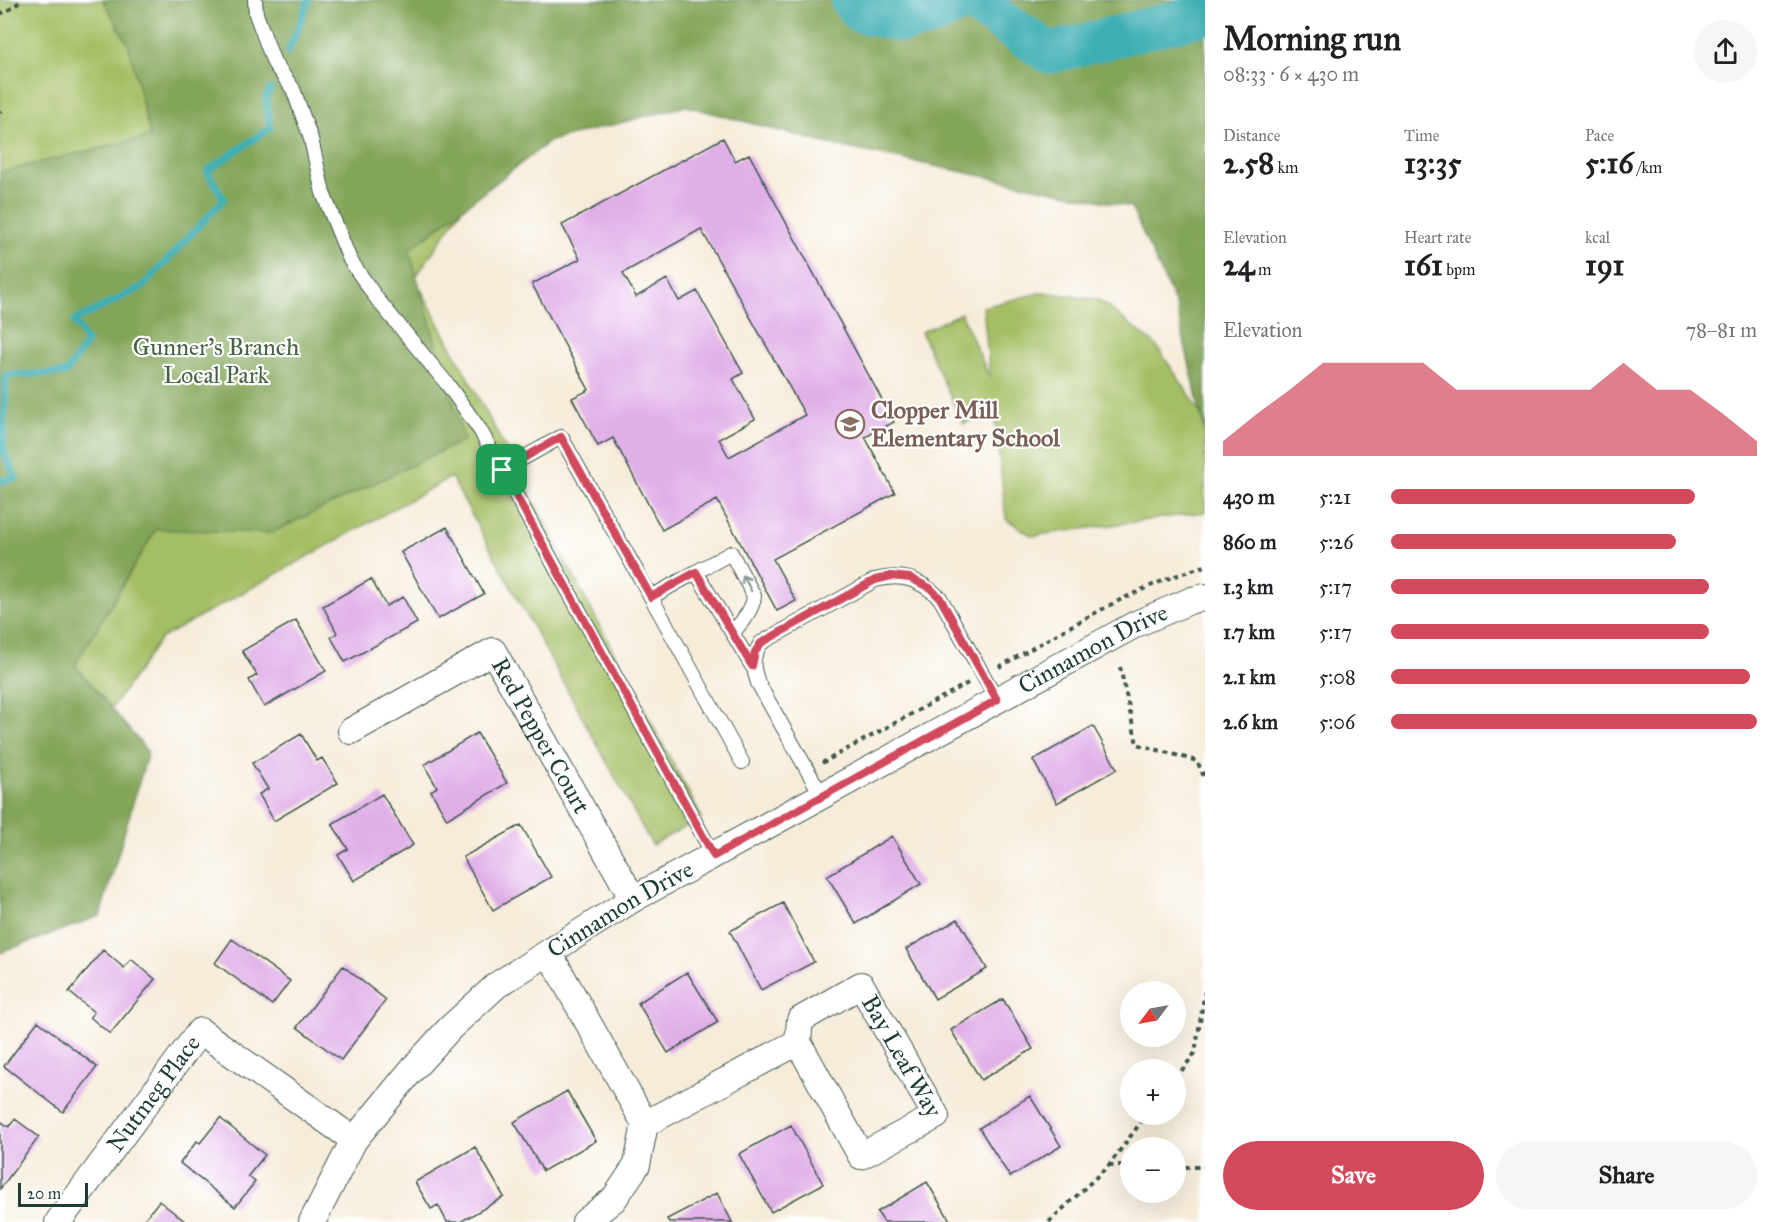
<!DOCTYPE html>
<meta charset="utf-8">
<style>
:root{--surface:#fff;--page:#f6f6f6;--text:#202124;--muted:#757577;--accent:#d1495b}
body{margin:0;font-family:"IM FELL Great Primer",serif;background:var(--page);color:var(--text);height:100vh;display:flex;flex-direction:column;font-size:22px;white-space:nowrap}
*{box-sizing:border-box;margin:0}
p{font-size:20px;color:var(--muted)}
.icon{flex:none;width:33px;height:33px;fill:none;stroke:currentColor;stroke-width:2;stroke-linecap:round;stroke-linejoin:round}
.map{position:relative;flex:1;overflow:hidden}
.drawer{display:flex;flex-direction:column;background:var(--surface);width:570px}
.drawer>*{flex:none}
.needle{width:39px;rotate:238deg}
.tools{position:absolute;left:1120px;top:981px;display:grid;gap:12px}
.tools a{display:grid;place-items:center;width:66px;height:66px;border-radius:50%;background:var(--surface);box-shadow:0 6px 24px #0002;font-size:30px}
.scale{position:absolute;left:18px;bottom:15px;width:70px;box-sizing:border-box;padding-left:6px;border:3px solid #1f3d34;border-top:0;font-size:16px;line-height:21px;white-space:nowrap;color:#1f3d34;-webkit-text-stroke:4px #fff;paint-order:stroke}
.pin{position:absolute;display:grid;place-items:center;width:51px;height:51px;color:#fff;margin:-26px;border-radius:12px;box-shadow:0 3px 9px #0006}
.round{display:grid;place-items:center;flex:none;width:63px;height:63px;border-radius:32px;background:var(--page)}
.overview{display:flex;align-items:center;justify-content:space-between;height:102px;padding:0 18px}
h1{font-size:33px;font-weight:700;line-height:45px}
.stats{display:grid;grid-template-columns:repeat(3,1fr);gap:9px;height:102px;padding:6px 18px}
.stats div{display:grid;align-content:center}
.stats b{font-size:30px;font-weight:700}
.stats small{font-size:16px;font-weight:400}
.stats p{font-size:16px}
.chart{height:168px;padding:12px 18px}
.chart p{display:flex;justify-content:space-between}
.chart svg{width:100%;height:108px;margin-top:6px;fill:var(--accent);opacity:.7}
.cta{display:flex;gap:12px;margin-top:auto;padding:12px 18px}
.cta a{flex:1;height:69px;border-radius:36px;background:var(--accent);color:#fff;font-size:24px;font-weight:700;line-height:69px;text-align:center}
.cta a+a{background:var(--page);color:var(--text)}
ul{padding:0 18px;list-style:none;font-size:20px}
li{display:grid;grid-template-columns:96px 72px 1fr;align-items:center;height:45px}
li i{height:15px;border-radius:8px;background:var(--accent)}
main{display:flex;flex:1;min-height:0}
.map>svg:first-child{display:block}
.green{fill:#a4be63;stroke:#627e4c;stroke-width:1.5}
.forest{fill:#83a559;stroke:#517146;stroke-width:1.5}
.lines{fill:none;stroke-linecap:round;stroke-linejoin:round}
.stream{stroke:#3caeb3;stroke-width:7}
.river{stroke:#3caeb3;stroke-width:42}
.building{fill:#e0afe8;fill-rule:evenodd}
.lane-casing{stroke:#3f574d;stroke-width:16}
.street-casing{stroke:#3f574d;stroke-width:28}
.path{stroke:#3f574d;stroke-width:4;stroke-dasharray:4.5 4.5;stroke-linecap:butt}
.lane{stroke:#fff;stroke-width:14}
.street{stroke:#fff;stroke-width:26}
.oneway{stroke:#8f9e9a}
.route-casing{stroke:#fff;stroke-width:12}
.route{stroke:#d1495b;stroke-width:8}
.labels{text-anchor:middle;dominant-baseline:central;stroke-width:4.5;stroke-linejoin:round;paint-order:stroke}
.park-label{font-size:24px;fill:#476442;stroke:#fff}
.education-label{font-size:24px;font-weight:bold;fill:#785e54;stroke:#fff;text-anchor:start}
.street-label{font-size:24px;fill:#1f3d34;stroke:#fff}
</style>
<main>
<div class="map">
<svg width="1205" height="1222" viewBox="0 0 1205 1222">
<rect width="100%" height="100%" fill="#fff"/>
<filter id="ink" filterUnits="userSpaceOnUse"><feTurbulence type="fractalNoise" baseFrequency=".0167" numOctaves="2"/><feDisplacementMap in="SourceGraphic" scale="12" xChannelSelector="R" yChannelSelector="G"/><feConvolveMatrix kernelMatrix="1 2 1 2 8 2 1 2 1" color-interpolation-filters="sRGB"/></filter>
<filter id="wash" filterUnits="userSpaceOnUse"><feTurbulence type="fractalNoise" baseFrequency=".008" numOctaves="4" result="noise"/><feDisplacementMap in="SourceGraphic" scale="24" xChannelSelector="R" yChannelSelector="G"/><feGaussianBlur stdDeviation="1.35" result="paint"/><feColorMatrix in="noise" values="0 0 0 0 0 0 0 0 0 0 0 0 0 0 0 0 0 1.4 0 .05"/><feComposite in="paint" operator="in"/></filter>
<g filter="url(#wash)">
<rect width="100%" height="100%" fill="#f6ecd9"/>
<path class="green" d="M0,0h1205l-657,83 -133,195 287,540 -50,27 -201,-368 -290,161 -161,229z
M1043,292l56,8 56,44 36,53 14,25v90l-173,24 -26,-17 -12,-109 -31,14 -42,-92 40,-19 29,65 -7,-71z"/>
<path class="forest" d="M103,0h1102v433l-29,-128 -45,-98 -302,-63 -143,-38 -136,35 -141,109 55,190 -193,93 -115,-4 -81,136 73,87 -48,164 -100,37v-781l150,-36 -21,-90z"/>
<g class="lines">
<path class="stream" d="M288,51l11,-25 9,-26
M0,481l16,-3 -13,-28 3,-75 60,-2 21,-31 -13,-21 68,-34 82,-88 -17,-28 63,-43 -4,-30 4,-9"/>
<path class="river" d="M851,0l10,12 41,10 29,-6 32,-16
M970,0l80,53 155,-39"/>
</g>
<g id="blocks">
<path class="building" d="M723,138l12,23 14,-7 145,268 -29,15 30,56 -122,66 23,42 -19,10 -60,-111 -55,30 -49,-92 -15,8 -26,-48 17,-8 -57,-106 48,-25 -18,-34zM701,229l104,186 -76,42 -10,-18 36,-20 -22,-40 10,-6 -46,-82 -18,10 -12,-22 -31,18 -13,-24z
M447,527l37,67 -46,25 -37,-67z
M371,579l15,27 17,-9 14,26 -72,39 -14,-25 6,-4 -14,-27z
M296,620l30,51 -62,36 -15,-27 8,-5 -15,-24z
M1093,726l24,43 -60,34 -24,-43z
M477,733l30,50 -60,36 -16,-28 6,-4 -13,-22z
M301,734l16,27 5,-3 16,25 -64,38 -15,-27 9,-5 -16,-26z
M382,794l31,51 -59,36 -16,-26 10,-6 -16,-25z
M521,825l30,52 -58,33 -30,-53z
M892,836l29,48 -65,40 -29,-48z
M783,903l31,59 -53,28 -31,-59z
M958,919l29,50 -52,30 -29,-50z
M232,939l58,42 -18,24 -57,-42z
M103,950l21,18 7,-9 24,20 -45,55 -20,-17 4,-5 -25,-20z
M343,966l43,34 -45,60 -44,-33z
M687,972l31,50 -50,31 -30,-50z
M1003,999l30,50 -52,31 -30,-50z
M38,1021l59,46 -34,45 -59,-46z
M567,1091l29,50 -53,30 -29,-49z
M1030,1096l31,50 -51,31 -31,-49z
M220,1118l45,37 -17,21 7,6 -20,25 -55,-44 17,-22 3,2z
M15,1119l24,18 -39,52v-68l9,6z
M791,1125l32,59 -52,28 -32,-58z
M475,1147l29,50 -44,25h-13l-9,-17 -7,4 -16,-27z
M927,1182l24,40h-67l-7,-10z
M717,1193l15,29h-63l-2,-3z
M159,1201l27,21h-44z"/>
</g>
</g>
<g filter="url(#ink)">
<use href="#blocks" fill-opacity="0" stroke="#3f574d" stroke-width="1.5"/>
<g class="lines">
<g class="lane-casing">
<path id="lane" d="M255,0l1,14 18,49 19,26 18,50 12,54 27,67 27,39 71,86 32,45 22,40
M696,572l35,-19 23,43c-1,14 -13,26 -21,37
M651,597l91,165
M822,796l-64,-113c-6,-18 -7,-24 3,-40l114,-63c28,-7 44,-1 65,18l57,102
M714,856l-212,-386 59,-33 90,160 45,-25 56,94"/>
</g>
<g class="street-casing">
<g id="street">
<path id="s1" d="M351,731l142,-80 140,248"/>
<path d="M549,953l96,171 -8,41 -23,34 -29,23"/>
<path id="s2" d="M645,1124l153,-82 2,-22 61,-35 75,131 -75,40 -63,-114"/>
<path id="s3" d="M58,1222l142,-191 154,109"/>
<path id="s4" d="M312,1222l42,-82 56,-68 40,-44 47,-43 136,-86 503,-275 56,-24 13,-3"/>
</g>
</g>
<path class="path" d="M0,14l12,-6 10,-8
M0,112l1,-1
M999,667c67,-37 131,-79 206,-101
M1120,667l17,77 60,17 8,18
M822,763l146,-80
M1176,1078l19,-25 10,-62
M1109,1165h22
M1176,1167h29
M1049,1222l60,-57 38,-51"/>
<use href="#lane" class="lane"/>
<use href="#street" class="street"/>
</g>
<defs><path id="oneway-shaft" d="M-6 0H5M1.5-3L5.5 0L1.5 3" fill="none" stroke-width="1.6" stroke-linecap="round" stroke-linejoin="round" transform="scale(1.5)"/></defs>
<use class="oneway" href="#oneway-shaft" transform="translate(747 583) rotate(-118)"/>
</g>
<g class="lines" filter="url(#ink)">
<g class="route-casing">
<path id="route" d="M561,437l90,160 45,-25 56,94 3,-14 6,-9 114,-63 16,-4 19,2 20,10 10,10 57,102 -283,156 -212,-386z"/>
</g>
<use href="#route" class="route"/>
</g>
<defs>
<g id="school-ring" transform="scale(1.5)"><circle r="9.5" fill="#fff" stroke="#8d6e63" stroke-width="1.5"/><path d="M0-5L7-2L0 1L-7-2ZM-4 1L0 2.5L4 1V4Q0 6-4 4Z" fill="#8d6e63"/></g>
</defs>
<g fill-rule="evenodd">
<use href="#school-ring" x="850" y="424"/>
</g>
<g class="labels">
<g class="park-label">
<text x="216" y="347">Gunner's Branch<tspan x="216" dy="28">Local Park</tspan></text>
</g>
<g class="education-label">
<text x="871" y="410">Clopper Mill<tspan x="871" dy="28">Elementary School</tspan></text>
</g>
<g class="street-label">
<text stroke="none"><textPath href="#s4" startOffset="988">Cinnamon Drive</textPath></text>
<text stroke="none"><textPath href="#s1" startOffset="260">Red Pepper Court</textPath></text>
<text stroke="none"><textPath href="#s4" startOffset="448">Cinnamon Drive</textPath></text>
<text stroke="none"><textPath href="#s2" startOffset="348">Bay Leaf Way</textPath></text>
<text stroke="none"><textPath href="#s3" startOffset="160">Nutmeg Place</textPath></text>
</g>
</g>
</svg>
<div class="tools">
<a><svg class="needle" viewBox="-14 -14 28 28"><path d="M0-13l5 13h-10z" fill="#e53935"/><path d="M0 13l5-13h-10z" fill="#757577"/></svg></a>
<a>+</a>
<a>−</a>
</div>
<div class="scale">20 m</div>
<div class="pin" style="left:502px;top:470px;background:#1e9e55"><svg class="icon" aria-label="arrive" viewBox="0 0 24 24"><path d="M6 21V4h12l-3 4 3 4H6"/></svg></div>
</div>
<section class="drawer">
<div class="overview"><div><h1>Morning run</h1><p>08:33 · 6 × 430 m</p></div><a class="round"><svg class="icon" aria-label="share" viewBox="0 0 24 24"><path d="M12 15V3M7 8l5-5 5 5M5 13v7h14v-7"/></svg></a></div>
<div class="stats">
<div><p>Distance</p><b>2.58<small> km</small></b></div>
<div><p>Time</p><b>13:35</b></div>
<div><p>Pace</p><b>5:16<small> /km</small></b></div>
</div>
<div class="stats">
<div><p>Elevation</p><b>24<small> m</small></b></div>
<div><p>Heart rate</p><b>161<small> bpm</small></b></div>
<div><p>kcal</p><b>191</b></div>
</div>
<div class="chart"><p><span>Elevation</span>78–81 m</p>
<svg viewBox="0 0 160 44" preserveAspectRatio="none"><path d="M0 44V38L10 27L20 17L30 6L40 6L50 6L60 6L70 17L80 17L90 17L100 17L110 17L120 6L130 17L140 17L150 27L160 38V44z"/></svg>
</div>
<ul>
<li><b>430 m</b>5:21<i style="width:83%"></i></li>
<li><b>860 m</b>5:26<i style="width:78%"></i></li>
<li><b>1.3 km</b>5:17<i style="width:87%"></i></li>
<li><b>1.7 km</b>5:17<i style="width:87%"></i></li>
<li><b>2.1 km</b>5:08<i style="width:98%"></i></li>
<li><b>2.6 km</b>5:06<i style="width:100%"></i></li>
</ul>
<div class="cta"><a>Save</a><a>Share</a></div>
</section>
</main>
